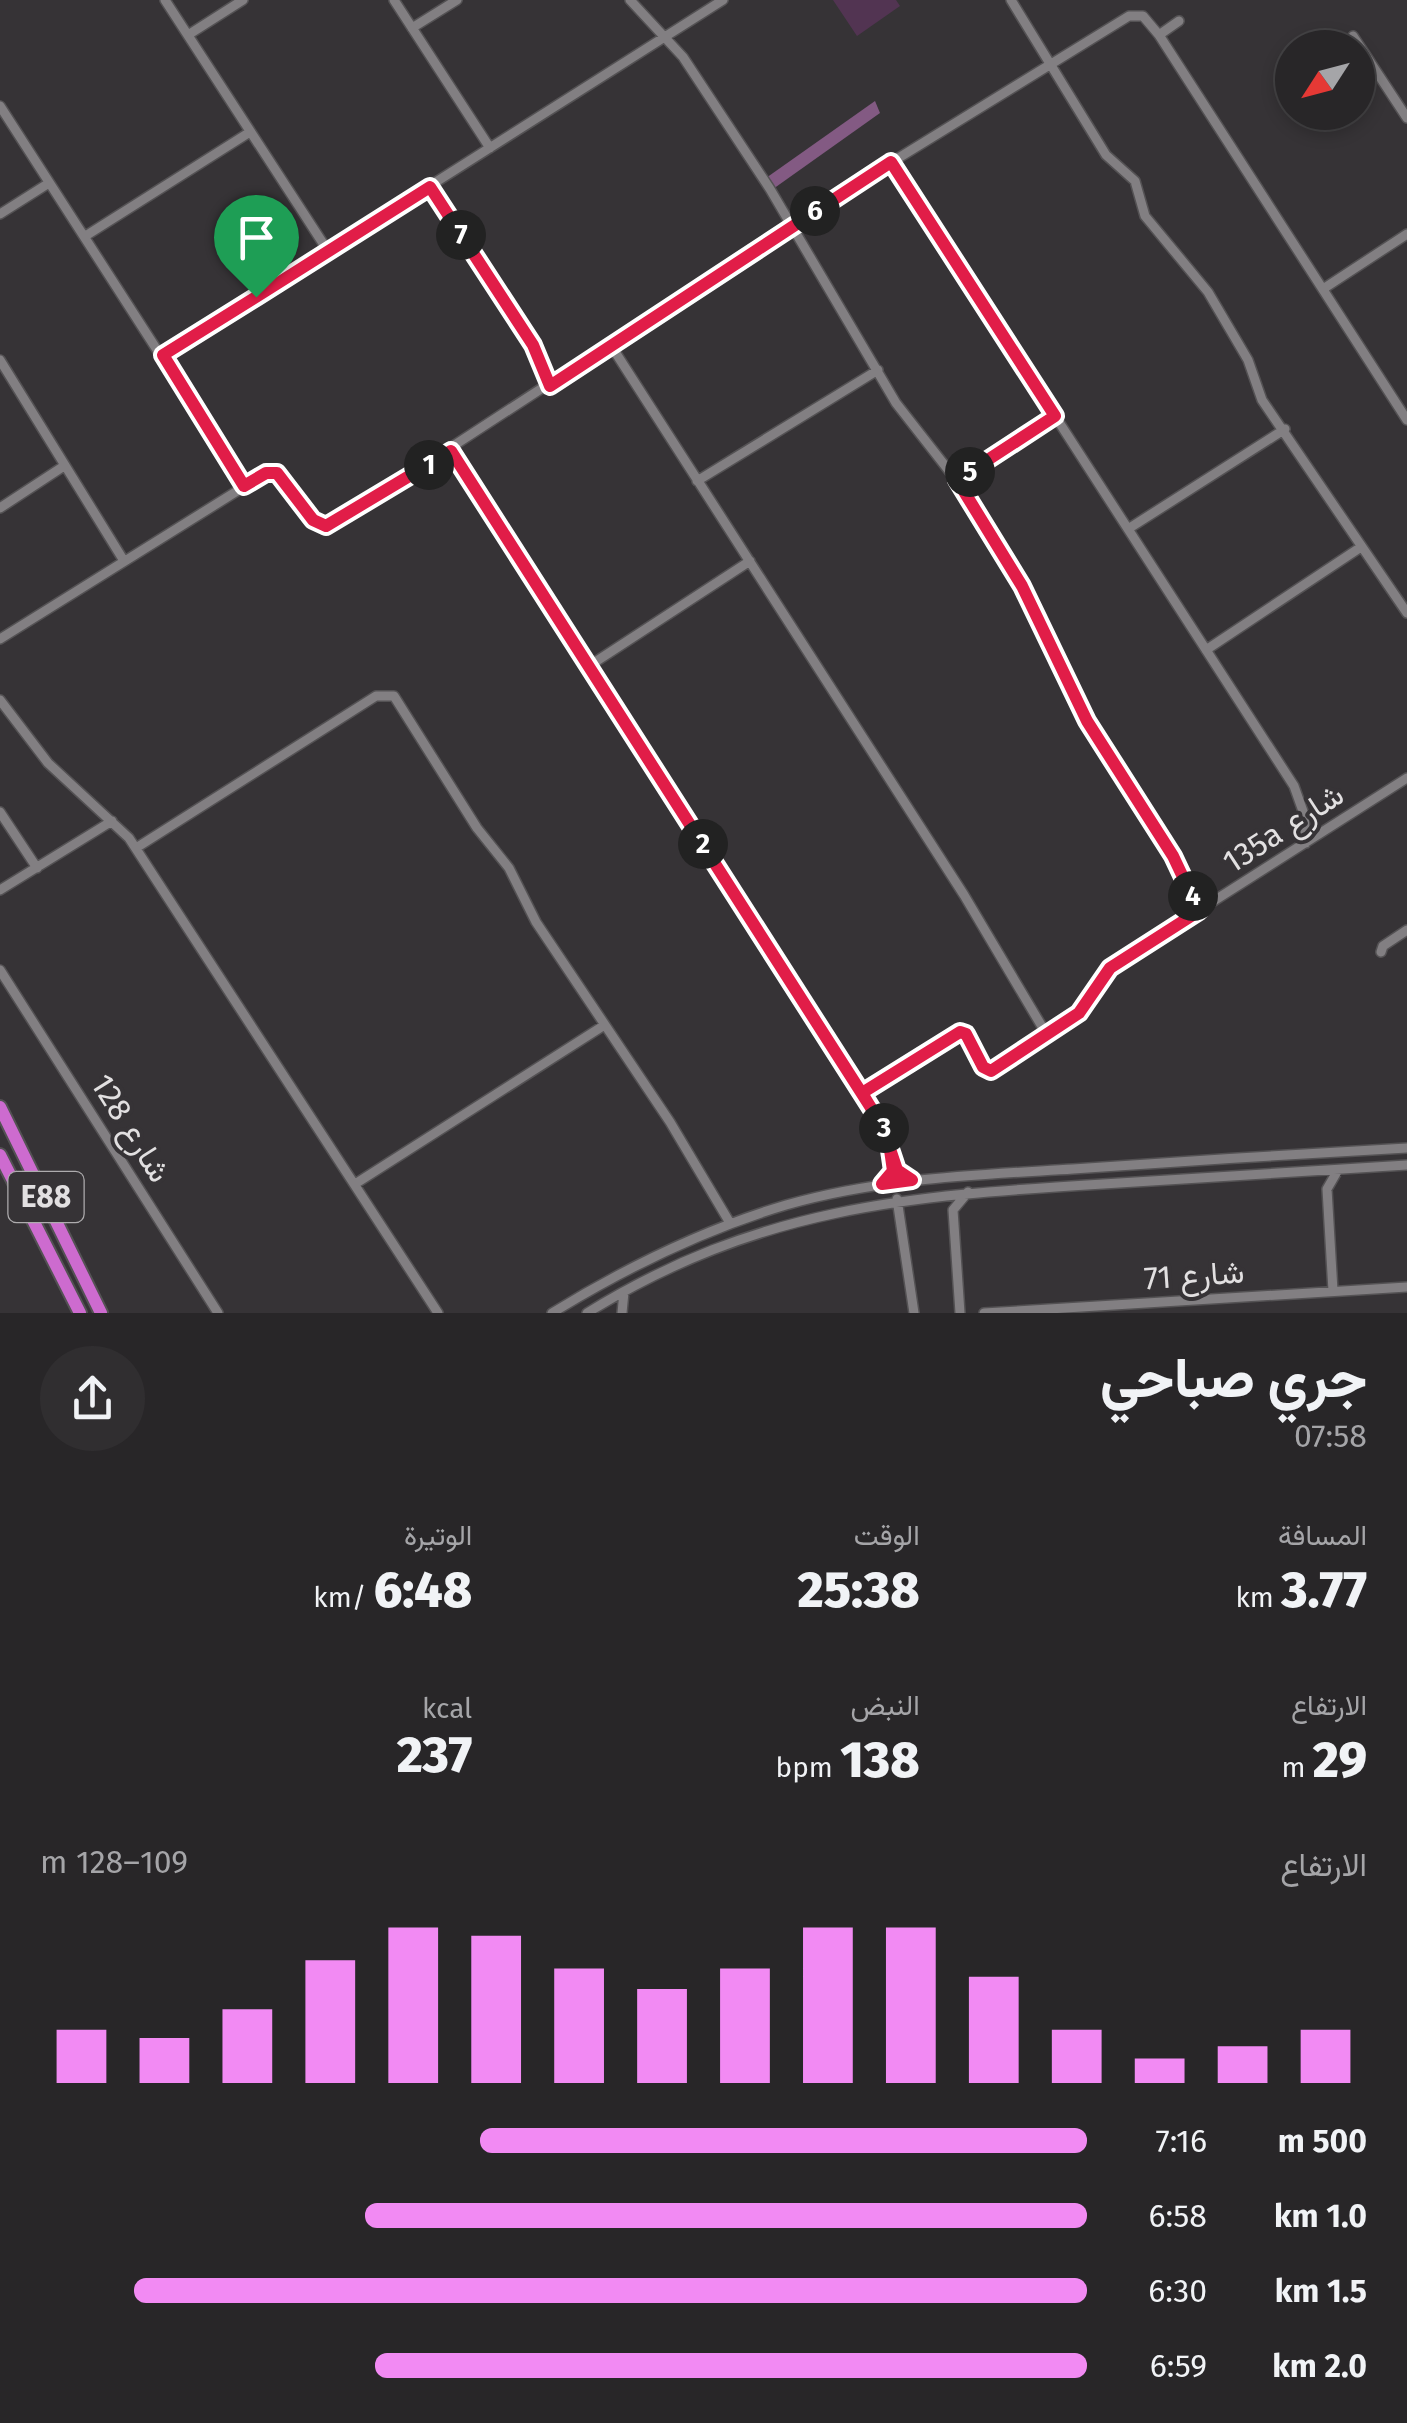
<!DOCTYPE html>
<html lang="ar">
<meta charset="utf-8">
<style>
:root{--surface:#282628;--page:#302e30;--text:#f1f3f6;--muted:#a5a5a8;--line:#444345;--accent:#f28af3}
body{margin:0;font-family:"Fira Sans",Vazirmatn,sans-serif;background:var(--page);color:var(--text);direction:rtl;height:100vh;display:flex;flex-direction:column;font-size:38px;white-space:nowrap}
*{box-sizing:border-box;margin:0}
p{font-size:32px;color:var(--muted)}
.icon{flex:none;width:55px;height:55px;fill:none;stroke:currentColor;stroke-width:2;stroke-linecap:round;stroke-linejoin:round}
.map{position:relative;height:1313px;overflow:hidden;direction:ltr}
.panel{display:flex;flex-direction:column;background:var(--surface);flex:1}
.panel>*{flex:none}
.needle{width:65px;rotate:234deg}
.fabs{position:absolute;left:1275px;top:30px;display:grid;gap:20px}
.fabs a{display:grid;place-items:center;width:100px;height:100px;border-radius:50%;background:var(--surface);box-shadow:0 5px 15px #0003,0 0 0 2px var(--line);font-size:50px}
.pin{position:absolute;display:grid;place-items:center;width:85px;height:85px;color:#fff;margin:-102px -42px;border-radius:50% 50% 50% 0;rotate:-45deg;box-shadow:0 0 10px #0007}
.pin .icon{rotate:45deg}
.km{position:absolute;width:50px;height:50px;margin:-25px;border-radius:50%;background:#222;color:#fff;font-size:28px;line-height:50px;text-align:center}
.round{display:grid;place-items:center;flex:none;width:105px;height:105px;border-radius:52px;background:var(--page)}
.head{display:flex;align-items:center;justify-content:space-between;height:170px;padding:0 40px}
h1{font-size:55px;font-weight:800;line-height:75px}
.stats{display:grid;grid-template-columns:repeat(3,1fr);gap:15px;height:170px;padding:10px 40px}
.stats div{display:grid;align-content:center}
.stats b{font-size:50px;font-weight:800}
.stats small{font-size:28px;font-weight:400}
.stats p{font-size:28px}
.chart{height:280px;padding:20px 40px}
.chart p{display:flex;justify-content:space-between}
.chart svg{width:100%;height:180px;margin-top:10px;stroke:var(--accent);stroke-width:6}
ul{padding:0 40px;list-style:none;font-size:32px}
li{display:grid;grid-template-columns:160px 120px 1fr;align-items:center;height:75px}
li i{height:25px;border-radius:12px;background:var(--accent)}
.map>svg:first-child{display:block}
.green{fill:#523452}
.forest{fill:#835a83}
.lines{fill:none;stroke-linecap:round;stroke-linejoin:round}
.minor-casing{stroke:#545254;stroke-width:12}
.highway-casing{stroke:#545254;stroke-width:16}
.minor{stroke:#827f82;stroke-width:9}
.highway{stroke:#cd6bcf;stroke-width:12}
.route-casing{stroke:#fff;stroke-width:20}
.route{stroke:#e11d48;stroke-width:12}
.labels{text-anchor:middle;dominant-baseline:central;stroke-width:8;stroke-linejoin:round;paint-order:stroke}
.shield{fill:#363336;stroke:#aeacae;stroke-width:2.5}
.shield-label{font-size:30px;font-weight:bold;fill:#e2e0e1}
.street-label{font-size:32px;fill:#e2e0e1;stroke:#363336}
</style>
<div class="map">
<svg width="1407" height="1313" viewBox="0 0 1407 1313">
<rect width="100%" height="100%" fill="#363336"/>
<path class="green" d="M833,0h63l4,6 -43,30z"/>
<path class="forest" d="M875,101l5,12 -107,76 -7,-11z"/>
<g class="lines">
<g class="minor-casing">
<path id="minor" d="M165,0l163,251
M394,0l96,148
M630,0l53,57 87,132 126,214 61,78 65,105 65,135 86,135 26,55
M1011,0l95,155 29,26 10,35 63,76 40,68 14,40 145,213
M412,28l45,-28
M188,35l55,-35
M1159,35l20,-14
M1353,36l54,82
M0,106l244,379
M891,162l403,624 10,28 2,29
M430,187l103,158 17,41
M0,214l49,-31
M87,235l163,-103
M1323,289l84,-55
M610,344l354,551 83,140
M163,355l560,-355
M0,360l124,201
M451,451l431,674 12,40 -13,20
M697,481l181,-111
M957,481l98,-64
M0,508l64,-42
M1128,529l157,-100
M0,639l266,-166 16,3 31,44 12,5 13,-4 502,-327 289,-178h14l16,19 248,385
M1206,650l155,-103
M589,666l161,-105
M0,700l48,63 81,75 309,475
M0,812l37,56
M136,848l240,-152h18l83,132 32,40 27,54 134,200 60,101
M0,890l112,-69
M1381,952l2,-6 24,-16
M0,970l218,343
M862,1093l98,-61 5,1 18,34 8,4 88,-58 31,-46 297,-189
M355,1184l248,-158
M897,1199l17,114
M1333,1291l-6,-102 11,-19
M552,1313c75,-46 150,-83 234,-108 94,-27 191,-30 287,-36 111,-8 223,-15 334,-21
M587,1313c172,-106 320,-117 516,-129 102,-7 203,-13 304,-19
M622,1313l2,-21
M960,1313l-7,-103 15,-18
M984,1313l423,-26"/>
</g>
<g class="highway-casing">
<path id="highway" d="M0,1107l101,206
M0,1155l80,158"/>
</g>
<use href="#minor" class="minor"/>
<use href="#highway" class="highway"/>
</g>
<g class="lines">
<g class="route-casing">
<path id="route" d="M256,297l-93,58 81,131 22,-13h11l36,47 13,6 125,-75 431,674 15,45 15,10 -30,4 11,-13 -5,-35 -26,-43 98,-61 6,2 17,33 8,4 88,-58 31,-45 89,-57 -26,-55 -86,-135 -65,-135 -65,-106 98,-64 -164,-254 -341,224 -17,-41 -103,-158 -174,110"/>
</g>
<use href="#route" class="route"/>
</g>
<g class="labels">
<rect class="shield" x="8.5" y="1172" width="75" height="50" rx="8"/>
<g class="shield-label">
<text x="46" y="1197">E88</text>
</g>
<g class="street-label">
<text transform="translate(1283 828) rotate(-33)">135a شارع</text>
<text transform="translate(131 1128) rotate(58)">شارع 128</text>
<text transform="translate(1194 1275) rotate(-4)">شارع 71</text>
</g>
</g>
</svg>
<div class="fabs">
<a><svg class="needle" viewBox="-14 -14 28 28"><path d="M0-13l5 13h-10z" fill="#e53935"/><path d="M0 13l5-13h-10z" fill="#a5a5a8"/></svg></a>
</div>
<div class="pin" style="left:256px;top:297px;background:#1e9e55"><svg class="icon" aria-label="arrive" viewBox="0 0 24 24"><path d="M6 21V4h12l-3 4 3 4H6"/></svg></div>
<b class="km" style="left:429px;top:465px">1</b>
<b class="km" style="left:703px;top:844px">2</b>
<b class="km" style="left:884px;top:1128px">3</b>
<b class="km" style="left:1193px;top:896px">4</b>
<b class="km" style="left:970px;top:472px">5</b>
<b class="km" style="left:815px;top:211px">6</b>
<b class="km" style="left:461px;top:235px">7</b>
</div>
<section class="panel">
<div class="head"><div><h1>جري صباحي</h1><p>07:58</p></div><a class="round"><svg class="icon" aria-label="share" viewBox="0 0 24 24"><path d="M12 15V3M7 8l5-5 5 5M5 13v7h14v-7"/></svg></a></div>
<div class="stats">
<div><p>المسافة</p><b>3.77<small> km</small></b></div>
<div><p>الوقت</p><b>25:38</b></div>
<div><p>الوتيرة</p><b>6:48<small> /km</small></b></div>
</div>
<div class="stats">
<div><p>الارتفاع</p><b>29<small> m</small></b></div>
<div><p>النبض</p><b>138<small> bpm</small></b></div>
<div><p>kcal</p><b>237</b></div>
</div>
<div class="chart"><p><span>الارتفاع</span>109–128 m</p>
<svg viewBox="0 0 160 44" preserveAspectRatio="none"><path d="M5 44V31M15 44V33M25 44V26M35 44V14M45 44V6M55 44V8M65 44V16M75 44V21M85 44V16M95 44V6M105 44V6M115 44V18M125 44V31M135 44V38M145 44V35M155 44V31"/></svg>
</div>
<ul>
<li><b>500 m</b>7:16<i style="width:58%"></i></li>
<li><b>1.0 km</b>6:58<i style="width:69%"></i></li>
<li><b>1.5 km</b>6:30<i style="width:91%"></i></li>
<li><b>2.0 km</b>6:59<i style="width:68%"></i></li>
</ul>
</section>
